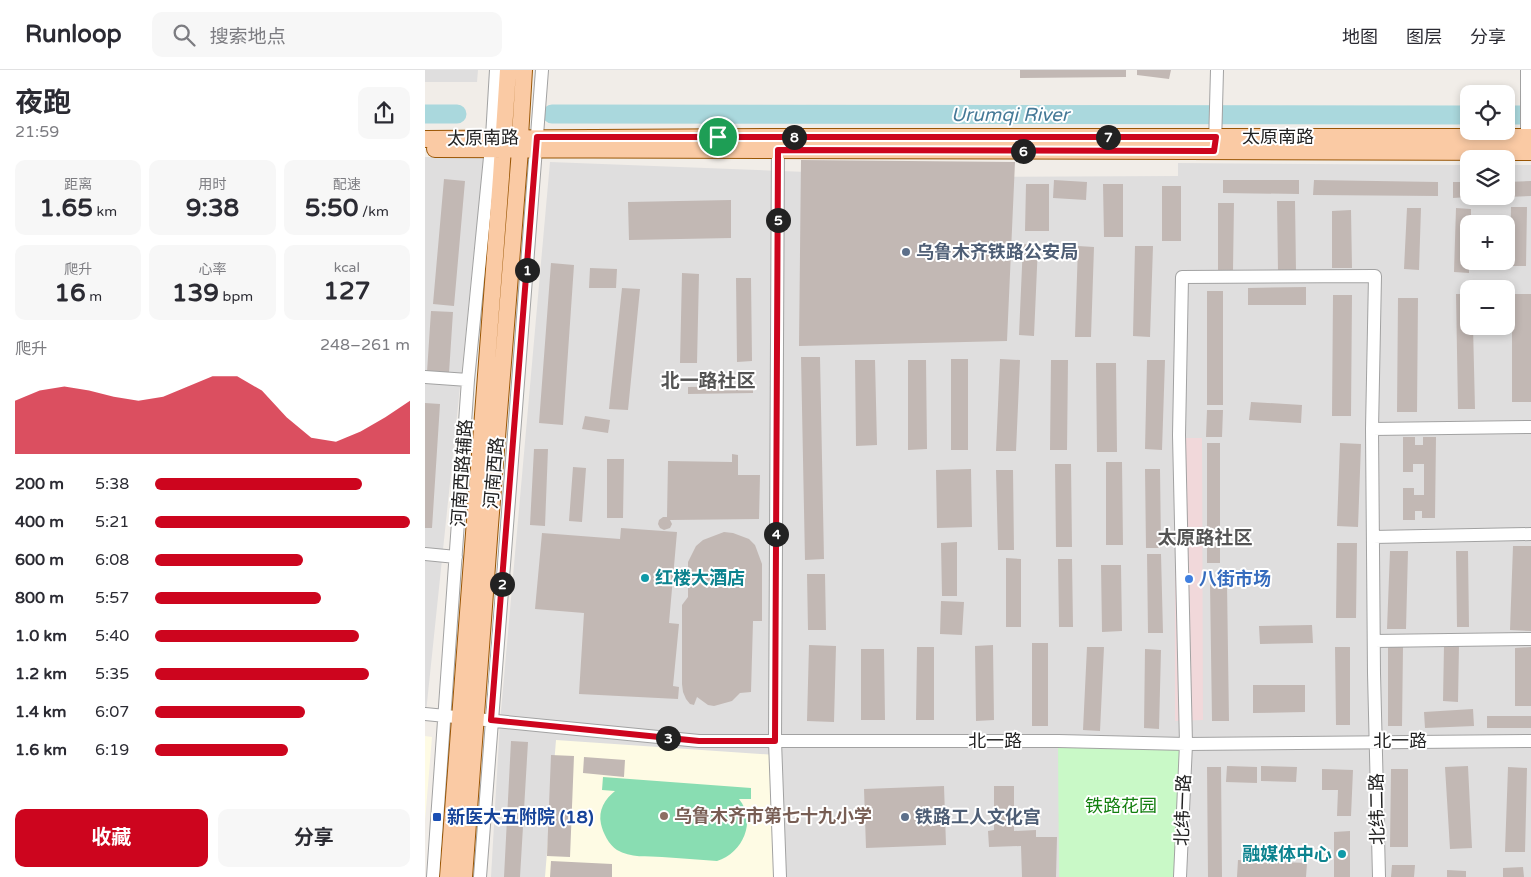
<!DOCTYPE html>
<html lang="zh">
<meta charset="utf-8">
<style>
:root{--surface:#fff;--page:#f7f7f7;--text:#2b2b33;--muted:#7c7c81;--line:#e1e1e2;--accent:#cd051e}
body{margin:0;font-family:"Varela Round","Noto Sans SC",sans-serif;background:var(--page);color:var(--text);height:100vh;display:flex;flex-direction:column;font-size:19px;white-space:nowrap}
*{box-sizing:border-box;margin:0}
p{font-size:16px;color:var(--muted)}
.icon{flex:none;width:28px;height:28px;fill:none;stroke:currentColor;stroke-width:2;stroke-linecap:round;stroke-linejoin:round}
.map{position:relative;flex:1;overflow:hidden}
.drawer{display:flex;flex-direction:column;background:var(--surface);width:425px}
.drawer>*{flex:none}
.controls{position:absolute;left:1035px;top:15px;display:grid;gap:10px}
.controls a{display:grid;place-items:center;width:55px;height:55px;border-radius:10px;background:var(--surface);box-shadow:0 2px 8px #0003;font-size:25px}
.pin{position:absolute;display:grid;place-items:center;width:42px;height:42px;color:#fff;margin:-21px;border:2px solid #fff;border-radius:50%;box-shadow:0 1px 5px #0007}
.km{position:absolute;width:25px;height:25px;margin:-12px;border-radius:50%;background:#222;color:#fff;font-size:14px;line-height:25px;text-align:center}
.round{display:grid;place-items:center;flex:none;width:52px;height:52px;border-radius:10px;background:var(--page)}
.head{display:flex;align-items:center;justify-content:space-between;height:85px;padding:0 15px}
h1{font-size:28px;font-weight:700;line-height:38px}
.figures{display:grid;grid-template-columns:repeat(3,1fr);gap:8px;height:85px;padding:5px 15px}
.figures div{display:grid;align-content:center;border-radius:10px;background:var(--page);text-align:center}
.figures b{font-size:25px;font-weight:700}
.figures small{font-size:14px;font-weight:400}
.figures p{font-size:14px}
.chart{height:140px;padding:10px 15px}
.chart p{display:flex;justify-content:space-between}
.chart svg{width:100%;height:90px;margin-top:5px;fill:var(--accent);opacity:.7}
.button{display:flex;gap:10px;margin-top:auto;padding:10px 15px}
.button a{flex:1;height:58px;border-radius:10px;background:var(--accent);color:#fff;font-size:20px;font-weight:700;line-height:58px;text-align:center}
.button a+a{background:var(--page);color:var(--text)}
ul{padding:0 15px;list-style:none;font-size:16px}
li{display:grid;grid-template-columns:80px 60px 1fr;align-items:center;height:38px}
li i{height:12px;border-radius:6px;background:var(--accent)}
header{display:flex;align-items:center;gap:30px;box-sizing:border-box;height:70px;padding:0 25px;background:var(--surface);border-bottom:1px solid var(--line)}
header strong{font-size:24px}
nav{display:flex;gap:28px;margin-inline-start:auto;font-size:18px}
.search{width:350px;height:45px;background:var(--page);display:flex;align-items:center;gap:12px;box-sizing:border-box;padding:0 18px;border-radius:10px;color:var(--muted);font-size:19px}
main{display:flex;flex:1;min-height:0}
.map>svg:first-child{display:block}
.residential{fill:#dfdede;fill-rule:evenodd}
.commercial{fill:#f1d8da}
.education{fill:#fefbe4}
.park{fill:#c9f9c7}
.pitch{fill:#89ddb2}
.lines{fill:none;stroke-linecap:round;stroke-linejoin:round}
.river{stroke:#aad8dd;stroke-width:19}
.building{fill:#c2b8b4}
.minor-casing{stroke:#a2a2a2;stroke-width:14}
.major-casing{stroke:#9a5604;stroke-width:18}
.minor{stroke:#fff;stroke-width:12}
.major{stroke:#facaa4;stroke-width:16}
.route-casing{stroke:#fff;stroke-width:10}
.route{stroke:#cd051e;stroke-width:6}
.service-dot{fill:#5c6f8a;stroke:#fff;stroke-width:2}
.culture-dot{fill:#0f9aa8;stroke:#fff;stroke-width:2}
.shop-dot{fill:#3f7fe0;stroke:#fff;stroke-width:2}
.education-dot{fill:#8d6e63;stroke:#fff;stroke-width:2}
.transit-dot{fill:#1a4fb4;stroke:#fff;stroke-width:2}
.labels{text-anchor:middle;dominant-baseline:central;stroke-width:4;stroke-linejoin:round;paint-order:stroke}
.street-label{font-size:18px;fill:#212121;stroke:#fff}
.service-label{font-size:18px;font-weight:bold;fill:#4e5e75;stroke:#fff;text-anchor:start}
.culture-label{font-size:18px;font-weight:bold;fill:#0d838f;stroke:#fff;text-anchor:start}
.shop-label{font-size:18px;font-weight:bold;fill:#366cbe;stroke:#fff;text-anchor:start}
.park-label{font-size:18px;fill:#137f0f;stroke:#fff}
.education-label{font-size:18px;font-weight:bold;fill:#785e54;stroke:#fff;text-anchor:start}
.transit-label{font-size:18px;font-weight:bold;fill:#164399;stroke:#fff;text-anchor:start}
.water-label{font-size:19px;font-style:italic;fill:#457997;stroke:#fff}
.neighbourhood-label{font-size:19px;font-weight:bold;fill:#545454;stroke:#fff}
</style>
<header>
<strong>Runloop</strong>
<div class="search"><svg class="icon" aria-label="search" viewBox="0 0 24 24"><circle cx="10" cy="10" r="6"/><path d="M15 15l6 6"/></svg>搜索地点</div>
<nav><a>地图</a><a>图层</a><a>分享</a></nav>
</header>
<main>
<section class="drawer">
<div class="head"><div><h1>夜跑</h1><p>21:59</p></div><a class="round"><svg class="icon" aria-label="share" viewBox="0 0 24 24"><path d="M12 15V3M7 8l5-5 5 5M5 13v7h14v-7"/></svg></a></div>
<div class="figures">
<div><p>距离</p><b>1.65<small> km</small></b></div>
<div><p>用时</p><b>9:38</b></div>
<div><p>配速</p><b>5:50<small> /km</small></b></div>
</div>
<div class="figures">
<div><p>爬升</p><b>16<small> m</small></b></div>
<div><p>心率</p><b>139<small> bpm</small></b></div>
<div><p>kcal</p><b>127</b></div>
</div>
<div class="chart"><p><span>爬升</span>248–261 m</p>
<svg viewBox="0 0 160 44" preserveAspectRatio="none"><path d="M0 44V18L10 13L20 11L30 13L40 16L50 18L60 16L70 11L80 6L90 6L100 13L110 26L120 36L130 38L140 33L150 26L160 18V44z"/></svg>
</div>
<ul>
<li><b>200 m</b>5:38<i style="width:81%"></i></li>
<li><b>400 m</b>5:21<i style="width:100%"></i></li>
<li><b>600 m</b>6:08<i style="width:58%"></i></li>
<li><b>800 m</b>5:57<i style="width:65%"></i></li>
<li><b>1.0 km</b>5:40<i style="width:80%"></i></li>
<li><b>1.2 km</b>5:35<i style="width:84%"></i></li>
<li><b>1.4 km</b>6:07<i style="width:59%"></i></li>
<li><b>1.6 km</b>6:19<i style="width:52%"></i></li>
</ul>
<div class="button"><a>收藏</a><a>分享</a></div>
</section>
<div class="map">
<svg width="1106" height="807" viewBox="0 0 1106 807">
<rect width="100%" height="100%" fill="#f1ede8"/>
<path class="residential" d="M0,0h53l-1,12h-52z
M0,87h59l-59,565z
M125,92l385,15 243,-1v-13l291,2v31h37v-31h25v712h-1040l9,-155zM1044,154h37v37h-37zM1044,219h37v37h-37z"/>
<path class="commercial" d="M750,368h27l1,282 -28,1z"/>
<path class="education" d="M0,666l7,1 -7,84z
M131,670l220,15 4,122h-235z"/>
<path class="park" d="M633,671l128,3 -6,133h-121z"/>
<path class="pitch" d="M178,707l148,11v11h-12c18,22 4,54 -22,62 -18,-1 -36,-3 -55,-4 -14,-1 -32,1 -45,-7 -8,-5 -14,-17 -16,-26 -3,-14 4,-25 14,-33l-13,-1z"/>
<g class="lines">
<path class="river" d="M0,44h32
M127,44l917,1
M1081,45h25"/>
</g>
<path class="building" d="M595,0h106v7l-106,1z
M712,0h34l-2,9 -32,-4z
M376,90l214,2 -8,179 -208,5z
M19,109l21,2 -11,125 -21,-2z
M629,110l33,2 -1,18 -33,-2z
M798,110h76v14l-76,-1z
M889,110l124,2v14l-125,-1z
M1106,111v15l-25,1v-15z
M1028,112h16v15l-16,1z
M601,114h23v47h-24z
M678,114h20v53h-19z
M737,116h19v55h-19z
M306,130v38l-102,2 -1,-38z
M852,131h18l1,70h-18z
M793,133h16l-1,67h-15z
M1086,137h16l-1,59h-16z
M982,138h14l-2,62 -15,-1z
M1031,138l15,1v15h-2v49l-15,-1z
M926,140l1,58h-20v-57z
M598,174l15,1 -4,91 -15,-1z
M653,176l16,1 -3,90h-16z
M710,176h18l-3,91 -17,-1z
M126,193l23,2 -11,160 -24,-2z
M165,198l27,1 -1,19h-27z
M257,203l17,1 -2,89h-17z
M311,208h15l1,83 -15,1z
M881,217v18h-58v-17z
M197,218l18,1 -12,121 -19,-1z
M782,221h16v114h-16z
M1031,224h13v32h4l2,83h-17z
M1087,224h19v108h-19z
M908,225h19l-1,121h-19z
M973,228h20l-1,114h-20z
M6,241l22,1 -4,61 -22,-1z
M376,287h19l4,202 -19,1z
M526,289h17v91h-17z
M575,289l20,1 -4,91h-20z
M430,290h20l2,85 -21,1z
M483,290h18l1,89 -19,1z
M626,290h17l-1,90h-17z
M722,290h18l-3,90 -17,-1z
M671,293h20l1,89h-20z
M328,316v7l-65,1v-7z
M826,332l51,3 -1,18 -52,-3z
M0,333l15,1 -8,124h-7z
M782,340h16l-1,27h-16z
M160,346l25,4 -2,13 -26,-4z
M978,367h12v8h8v-8h13l-1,81h-13v-7h-7v9h-12v-32h11v7h10v-31h-11v8h-10z
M782,373h13v120h-13z
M915,373l21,1 -3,83 -21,-1z
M109,379h14l-3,77 -15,-1z
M307,384l6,1v20h22l-1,44 -89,1 2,4 -2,4 -6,2 -4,-2 -2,-4 1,-4 4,-3h4l1,-56 64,1z
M182,389h17l-1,59h-16z
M681,392h16l1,83h-17z
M630,394h16l1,83h-16z
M148,397l13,1 -4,54 -13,-1z
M546,399l1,58 -35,1 -1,-58z
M720,399h15l1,79h-15z
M571,400h17l1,80h-16z
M196,458l56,4 -8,91 10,1 -6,62 6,1 -1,12 -99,-5 5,-81 -49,-4 7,-76 78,6z
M299,462l9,1 16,6 6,6 7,19v57h-9l-2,71 -11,1 -8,8 -18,5 -6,-1 -11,-8 -3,8 -4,-1 -4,-5 -3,-7 -1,-8v-79l6,-8v-35l8,-16 7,-6z
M532,472v54h-15l-1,-53z
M912,473h20l-1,75h-20z
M1088,476h18v85l-21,-1z
M965,481h18l-2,78h-19z
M1031,481h12l1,76h-12z
M722,484h14l2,79h-15z
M581,488l15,1v68h-15z
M633,489h14l1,68h-14z
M676,495h20l1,66 -20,1z
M382,504h18l1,56h-18z
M785,513h17l2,138h-17z
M516,531l23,1 -2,33 -22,-1z
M887,555l1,18 -53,1 -1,-18z
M607,573h16v83h-16z
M384,575l27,1 -2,76 -27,-1z
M568,575l1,75 -18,1 -1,-75z
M1019,575h15l-1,57 -15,-1z
M492,577h17v73h-18z
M662,577h17l-4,84 -17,-1z
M910,577h15v78h-14z
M963,577h15l-1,79h-14z
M1106,577v59h-16v-58z
M436,579h23l1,71h-24z
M720,579l16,1 -2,79 -15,-1z
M828,615h52v27l-52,1z
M1048,639l1,17 -49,2 -1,-16z
M1062,646h44v12h-44z
M86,671l17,1 -8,135h-16z
M126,685l23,1 -4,101 -23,-1z
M159,687l41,3 -1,17 -41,-4z
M802,696l30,1v16l-31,-1z
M836,696l36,1 -1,15 -35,-1z
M1043,696l4,82 -22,1 -5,-82z
M782,697h14l1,110h-14z
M1083,697l19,1 -2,84h-20z
M897,699l31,1 -2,46h-14l1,-26h-16z
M966,699h17v78h-18z
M519,716l2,59 -80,3 -2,-59z
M569,716h20v45l22,-1v7h21l-1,40h-34l-1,-31 -32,1 -1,-16 6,-1z
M925,761v46h-16v-45z
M813,790l69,3 -1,14h-69z
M126,791l61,3v13h-62z
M967,795h23l-1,12h-23z
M1098,797l1,10h-21v-9z
M1022,800l19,1v6h-19z"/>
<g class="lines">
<g class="minor-casing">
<path id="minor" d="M1102,0v75
M353,72l-3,599 5,136
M790,75l2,-75
M0,307l43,3
M947,359l159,-2
M948,467l158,-3
M0,484l31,3
M949,571l157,-2
M0,644l274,27h359l128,3 345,-3
M8,807l35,-497 24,-243 4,-67
M55,807l62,-807
M755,807l6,-133 -7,-309 3,-158 193,-1 -3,153 2,244 5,204"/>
</g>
<g class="major-casing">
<path id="major" d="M0,69l353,-2h753
M10,79l1096,3
M23,807l53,-700 7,-107
M39,807l26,-352 30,-375v-13l4,-67"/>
</g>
<use href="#minor" class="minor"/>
<use href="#major" class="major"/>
</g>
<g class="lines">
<g class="route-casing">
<path id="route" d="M112,67h679l-2,14 -436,-1 -3,591h-76l-208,-21z"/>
</g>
<use href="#route" class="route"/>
</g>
<g class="service-dot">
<circle cx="481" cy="182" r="5"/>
<circle cx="480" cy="747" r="5"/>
</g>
<g class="culture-dot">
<circle cx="220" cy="508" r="5"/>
<circle cx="917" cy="784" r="5"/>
</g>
<circle class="shop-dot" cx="764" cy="509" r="5"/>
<circle class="education-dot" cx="239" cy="746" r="5"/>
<rect class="transit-dot" x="7" y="742" width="10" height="10" rx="2.5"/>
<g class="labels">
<g class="street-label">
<text x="853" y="67">太原南路</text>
<text transform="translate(58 68) rotate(-1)">太原南路</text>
<text transform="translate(37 403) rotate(-86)">河南西路辅路</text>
<text transform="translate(69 403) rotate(-85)">河南西路</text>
<text x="570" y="671">北一路</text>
<text x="975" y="671">北一路</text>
<text transform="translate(952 739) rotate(-91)">北纬二路</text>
<text transform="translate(758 740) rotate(-88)">北纬一路</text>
</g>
<g class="service-label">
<text x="491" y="182">乌鲁木齐铁路公安局</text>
<text x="490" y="747">铁路工人文化宫</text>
</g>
<g class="culture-label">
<text x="230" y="508">红楼大酒店</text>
<text x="907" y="784" text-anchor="end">融媒体中心</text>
</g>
<g class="shop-label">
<text x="774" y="509">八街市场</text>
</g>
<g class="park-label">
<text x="696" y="736">铁路花园</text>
</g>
<g class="education-label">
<text x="249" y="746">乌鲁木齐市第七十九小学</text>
</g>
<g class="transit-label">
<text x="22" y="747">新医大五附院 (18)</text>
</g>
<g class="water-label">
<text x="585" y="45">Urumqi River</text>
</g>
<g class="neighbourhood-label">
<text x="283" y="311">北一路社区</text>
<text x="780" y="468">太原路社区</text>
</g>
</g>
</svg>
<div class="controls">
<a><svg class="icon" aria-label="locate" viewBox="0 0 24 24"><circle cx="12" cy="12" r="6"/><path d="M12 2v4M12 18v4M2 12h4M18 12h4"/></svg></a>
<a><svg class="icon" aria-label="layers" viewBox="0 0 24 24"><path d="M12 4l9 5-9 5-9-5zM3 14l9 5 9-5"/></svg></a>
<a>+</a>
<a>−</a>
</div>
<div class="pin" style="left:293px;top:67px;background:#1e9e55"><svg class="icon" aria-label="arrive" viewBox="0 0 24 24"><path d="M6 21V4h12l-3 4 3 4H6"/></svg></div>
<b class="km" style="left:102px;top:200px">1</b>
<b class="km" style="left:77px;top:514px">2</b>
<b class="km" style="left:243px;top:668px">3</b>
<b class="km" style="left:351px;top:464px">4</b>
<b class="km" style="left:353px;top:150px">5</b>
<b class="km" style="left:598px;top:81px">6</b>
<b class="km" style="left:683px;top:67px">7</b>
<b class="km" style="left:369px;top:67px">8</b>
</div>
</main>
